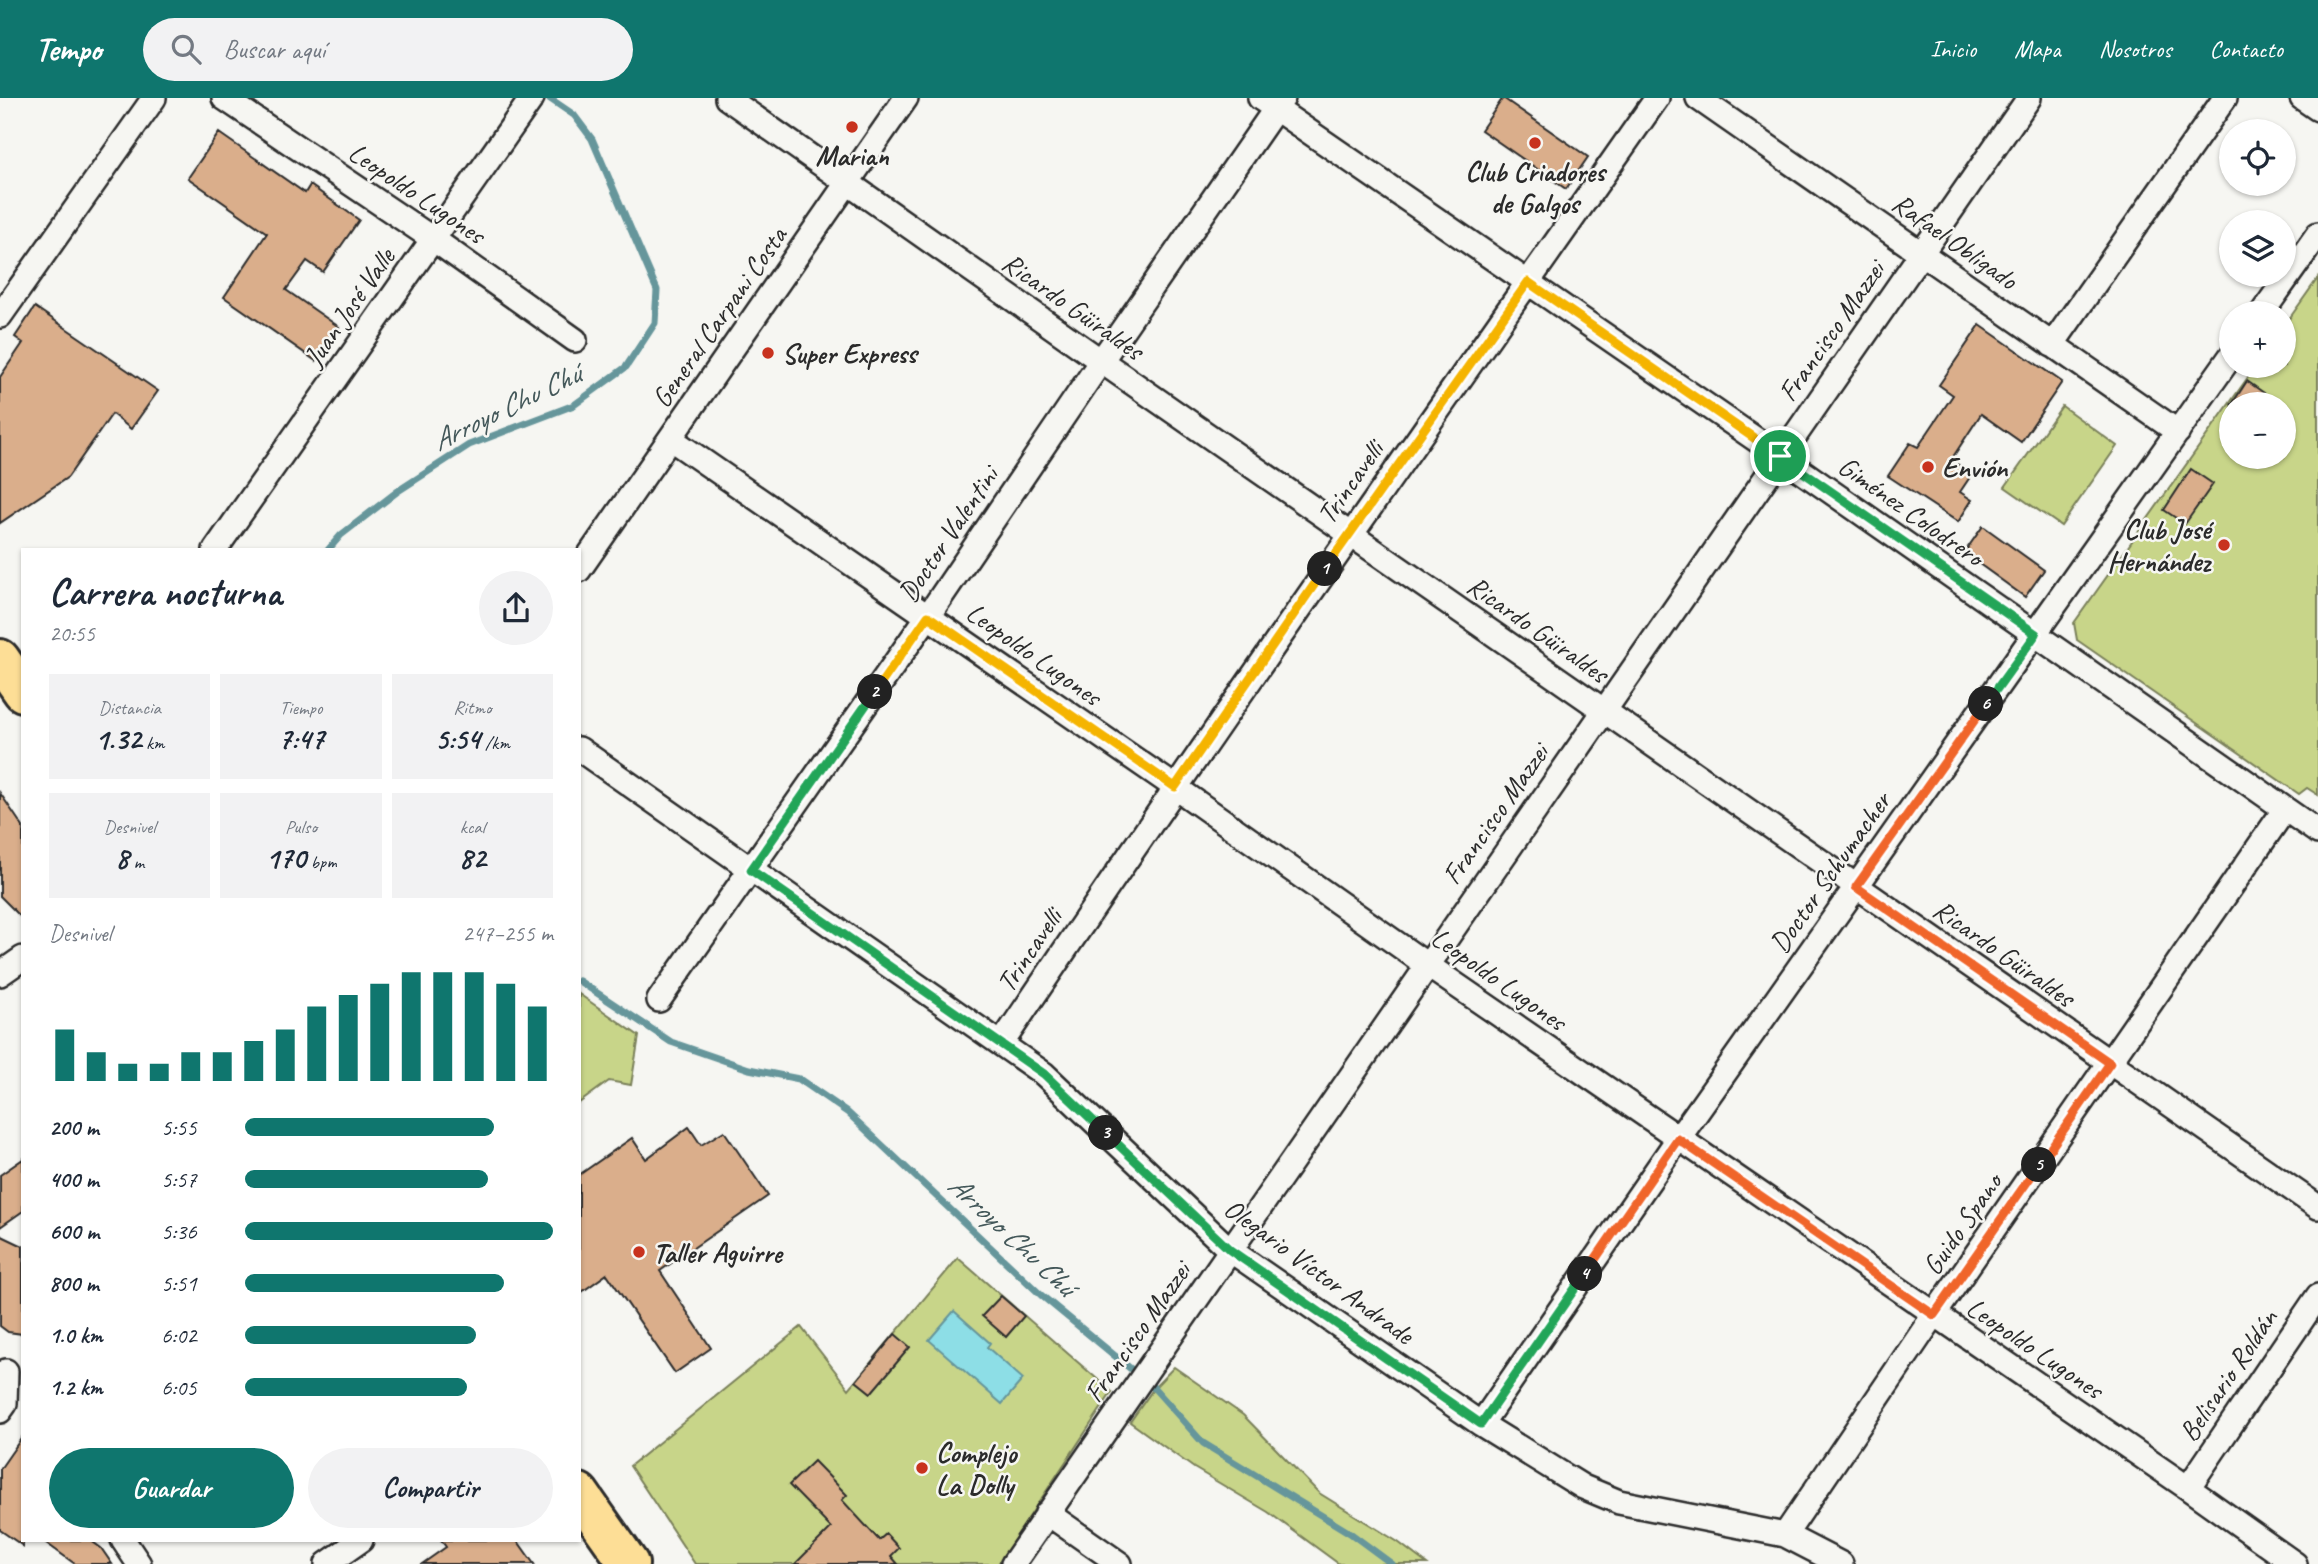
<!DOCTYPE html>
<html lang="es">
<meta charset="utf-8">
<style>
:root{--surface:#fff;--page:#f2f2f3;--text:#1f2937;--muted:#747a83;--accent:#0f766e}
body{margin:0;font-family:Caveat,sans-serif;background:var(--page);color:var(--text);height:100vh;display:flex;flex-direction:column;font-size:26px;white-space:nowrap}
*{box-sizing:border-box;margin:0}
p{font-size:23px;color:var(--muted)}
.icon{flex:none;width:38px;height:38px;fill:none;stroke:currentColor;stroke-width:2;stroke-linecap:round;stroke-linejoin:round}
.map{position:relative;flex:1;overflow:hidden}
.panel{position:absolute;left:21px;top:450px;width:560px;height:994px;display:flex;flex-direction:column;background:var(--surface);border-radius:0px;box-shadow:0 2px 5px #0004}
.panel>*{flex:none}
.tools{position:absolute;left:2219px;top:21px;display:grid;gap:14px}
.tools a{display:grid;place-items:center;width:77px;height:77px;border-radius:50%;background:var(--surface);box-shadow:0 2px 5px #0004;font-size:35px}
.pin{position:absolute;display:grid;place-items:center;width:60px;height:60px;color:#fff;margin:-30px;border:4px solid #fff;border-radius:50%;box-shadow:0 2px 7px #0007}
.km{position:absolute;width:35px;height:35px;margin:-18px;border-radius:50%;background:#222;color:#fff;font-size:19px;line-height:35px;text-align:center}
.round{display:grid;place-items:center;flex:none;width:74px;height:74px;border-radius:37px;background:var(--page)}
.summary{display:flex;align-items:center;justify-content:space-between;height:119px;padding:0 28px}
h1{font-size:38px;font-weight:700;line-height:52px}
.figures{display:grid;grid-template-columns:repeat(3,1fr);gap:10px;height:119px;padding:7px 28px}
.figures div{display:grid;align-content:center;border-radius:0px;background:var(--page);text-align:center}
.figures b{font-size:30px;font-weight:700}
.figures small{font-size:19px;font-weight:400}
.figures p{font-size:19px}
.chart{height:196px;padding:14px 28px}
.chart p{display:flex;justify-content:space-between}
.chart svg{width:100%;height:126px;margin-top:7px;stroke:var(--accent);stroke-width:6}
.primary-button{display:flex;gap:14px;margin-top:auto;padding:14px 28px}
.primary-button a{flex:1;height:80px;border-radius:42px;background:var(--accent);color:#fff;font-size:28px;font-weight:700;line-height:80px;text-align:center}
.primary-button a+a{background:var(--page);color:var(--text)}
ul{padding:0 28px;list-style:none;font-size:23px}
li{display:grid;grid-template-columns:112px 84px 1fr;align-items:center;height:52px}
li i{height:18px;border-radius:9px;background:var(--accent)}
header{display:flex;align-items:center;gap:42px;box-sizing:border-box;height:98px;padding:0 35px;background:var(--accent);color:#fff}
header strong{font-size:33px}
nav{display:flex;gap:38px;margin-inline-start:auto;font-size:24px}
.search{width:490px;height:63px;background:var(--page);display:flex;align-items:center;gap:18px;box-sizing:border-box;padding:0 24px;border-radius:38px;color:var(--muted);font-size:26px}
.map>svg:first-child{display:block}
.green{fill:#c8d589;stroke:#7a805a;stroke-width:2;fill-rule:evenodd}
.water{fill:#8ddee6;stroke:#66969b;stroke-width:2}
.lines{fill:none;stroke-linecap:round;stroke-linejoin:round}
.stream{stroke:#66969b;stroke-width:7}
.building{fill:#daae8b;stroke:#2b2b2b;stroke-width:2}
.minor-casing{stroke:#2b2b2b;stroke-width:28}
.trunk-casing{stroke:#2b2b2b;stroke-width:44}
.minor{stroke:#f6f6f2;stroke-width:23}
.trunk{stroke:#fdde96;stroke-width:38}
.split-1-casing{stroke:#fff;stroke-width:14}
.split-2-casing{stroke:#fff;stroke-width:14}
.split-3-casing{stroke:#fff;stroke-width:14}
.split-4-casing{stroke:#fff;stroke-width:14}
.split-5-casing{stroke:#fff;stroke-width:14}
.split-6-casing{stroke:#fff;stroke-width:14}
.split-7-casing{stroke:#fff;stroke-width:14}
.split-1{stroke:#f5b400;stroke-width:9}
.split-2{stroke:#f5b400;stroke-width:9}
.split-3{stroke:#22a559;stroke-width:9}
.split-4{stroke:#22a559;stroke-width:9}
.split-5{stroke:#f0652b;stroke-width:9}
.split-6{stroke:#f0652b;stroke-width:9}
.split-7{stroke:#22a559;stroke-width:9}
.poi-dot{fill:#c8321e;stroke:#f6f6f2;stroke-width:2.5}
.labels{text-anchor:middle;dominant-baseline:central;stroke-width:5;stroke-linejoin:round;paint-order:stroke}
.poi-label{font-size:28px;font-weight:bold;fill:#2b2b2b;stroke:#f6f6f2;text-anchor:start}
.street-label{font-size:28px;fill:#2b2b2b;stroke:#f6f6f2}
.water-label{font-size:30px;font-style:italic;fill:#44585a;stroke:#f6f6f2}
</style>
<header>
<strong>Tempo</strong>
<div class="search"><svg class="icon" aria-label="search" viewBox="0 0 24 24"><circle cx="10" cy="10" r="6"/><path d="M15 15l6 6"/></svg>Buscar aquí</div>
<nav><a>Inicio</a><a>Mapa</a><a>Nosotros</a><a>Contacto</a></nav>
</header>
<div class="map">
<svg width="2318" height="1466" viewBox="0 0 2318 1466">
<rect width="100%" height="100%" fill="#f6f6f2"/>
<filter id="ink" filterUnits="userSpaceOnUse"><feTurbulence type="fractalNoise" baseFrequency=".0143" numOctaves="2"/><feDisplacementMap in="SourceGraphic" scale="14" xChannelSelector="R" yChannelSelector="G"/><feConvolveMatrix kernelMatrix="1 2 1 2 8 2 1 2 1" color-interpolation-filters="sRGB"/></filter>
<g filter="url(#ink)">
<path class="green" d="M2318,180v517l-11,-7 -8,6 -222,-154 -3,-17 182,-257h28v-40zM2231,306h53v53h-53z
M2062,308l55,40 -56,80 -56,-39z
M579,896l60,42 -8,49 -22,-4 -30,22z
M958,1160l154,134 -114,172h-303l-65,-98 171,-139 48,62z
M1174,1269l69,48 76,78 79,49 29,22h-88l-71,-52 -74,-44 -64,-46 24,-34z"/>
<path class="water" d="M954,1213l36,32 -3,4 36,32 -21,25 -73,-64z"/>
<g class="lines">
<path class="stream" d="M328,452l13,-15 57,-44 71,-46 105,-40 52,-38 29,-44 2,-33 -65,-151 -18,-24 -25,-17
M579,883l92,61 78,27 50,10 48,33 194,183 113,93 49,55 147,90 42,31"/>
</g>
<path class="building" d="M1503,0l85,59 -22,32 -85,-59z
M219,35l86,60 5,-8 49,35 -36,52 -16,-11 -21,29 53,37 -23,34 -92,-64 43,-64 -79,-55z
M35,209l123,84 -27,38 -19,-15 -44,63 -68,46v-146l23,-34 -8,-6z
M1980,227l82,57 -41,60 -40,-28 -30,46 21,14 -12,18 12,8 -14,22 -70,-46 22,-33 8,4 35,-52 -14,-10z
M2247,283l17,12 -7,11h-25z
M2191,371l22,15 -28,40 -21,-14z
M1983,428l61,44 -19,27 -61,-44z
M0,695l23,34v92l-23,-23z
M689,1029l12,18 23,-14 44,65 -108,75 51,77 -36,25 -68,-99 -28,20v-119l53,-37 14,21z
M23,1061v52l-23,16v-52z
M0,1137l23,11v88l-15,-2 -8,-6z
M1001,1198l23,20 -18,21 -24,-21z
M895,1236l15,13 -39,46 -15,-12z
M23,1338v110l-23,-16v-61z
M814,1363l33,34 -5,5 37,40 7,-6 13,14 -8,8 7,8h-103l36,-36 -42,-43z
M42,1442h48l11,8 11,16h-37z
M441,1442h76l17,24h-112l24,-17z"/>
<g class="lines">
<g class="minor-casing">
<path id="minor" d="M224,0l209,141 142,101
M727,0l374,263 1217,846
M1260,0l520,358 538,376
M1698,0l480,334
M2302,0l16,11
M2262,215l56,-79
M0,218l154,-218
M2052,247l173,-247
M671,341l504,348 252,178 761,523 107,76
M215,452l317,-452
M579,472l327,-472
M579,651l465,325 186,176 251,174 102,63 36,15 166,33 56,29
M0,876l23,-16
M659,902l269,-384 173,-255 182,-263
M1002,945c214,-318 435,-631 655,-945
M0,1313l5,-7 1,-33
M1481,1326l197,-285 553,-783
M2188,1390l130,-192
M1047,1415l73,51
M1785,1437l149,-220 351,-506
M123,1442l16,24
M327,1466l34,-24
M1013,1466l1016,-1466"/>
</g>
<g class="trunk-casing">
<path id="trunk" d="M0,561l23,33
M579,1395l50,71"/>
</g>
<use href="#minor" class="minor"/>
<use href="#trunk" class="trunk"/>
</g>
</g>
<g class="lines" filter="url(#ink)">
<g class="split-1-casing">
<path id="split-1" d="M1325,471l203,-287 252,174"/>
</g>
<g class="split-2-casing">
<path id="split-2" d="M875,594l53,-76 247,171 150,-218"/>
</g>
<g class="split-3-casing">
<path id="split-3" d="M875,594l-124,178 293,204 62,59"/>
</g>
<g class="split-4-casing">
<path id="split-4" d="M1106,1035l124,117 251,174 104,-150"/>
</g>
<g class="split-5-casing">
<path id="split-5" d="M1585,1176l93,-135 256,176 105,-150"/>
</g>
<g class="split-6-casing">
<path id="split-6" d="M1986,606l-130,183 254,176 -71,102"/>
</g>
<g class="split-7-casing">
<path id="split-7" d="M1780,358l256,178 -50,70"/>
</g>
<use href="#split-1" class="split-1"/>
<use href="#split-2" class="split-2"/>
<use href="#split-3" class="split-3"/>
<use href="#split-4" class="split-4"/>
<use href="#split-5" class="split-5"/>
<use href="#split-6" class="split-6"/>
<use href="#split-7" class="split-7"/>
</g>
<g class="poi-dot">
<circle cx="852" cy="29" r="7"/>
<circle cx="1535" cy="45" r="7"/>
<circle cx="768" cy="255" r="7"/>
<circle cx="1928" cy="369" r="7"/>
<circle cx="2224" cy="447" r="7"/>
<circle cx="639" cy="1154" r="7"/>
<circle cx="922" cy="1370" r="7"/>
</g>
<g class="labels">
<g class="poi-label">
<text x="852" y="57" text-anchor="middle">Marian</text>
<text x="1535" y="73" text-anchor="middle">Club Criadores<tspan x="1535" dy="32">de Galgos</tspan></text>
<text x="782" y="255">Super Express</text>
<text x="1942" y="369">Envión</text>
<text x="2210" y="431" text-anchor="end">Club José<tspan x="2210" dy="32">Hernández</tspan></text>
<text x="653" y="1154">Taller Aguirre</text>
<text x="936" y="1354">Complejo<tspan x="936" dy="32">La Dolly</tspan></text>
</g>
<g class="street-label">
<text transform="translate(417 95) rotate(34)">Leopoldo Lugones</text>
<text transform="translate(1955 143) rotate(35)">Rafael Obligado</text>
<text transform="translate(1073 208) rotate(35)">Ricardo Güiraldes</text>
<text transform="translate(349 209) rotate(-55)">Juan José Valle</text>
<text transform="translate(719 219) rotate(-55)">General Carpani Costa</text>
<text transform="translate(1831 233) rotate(-55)">Francisco Mazzei</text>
<text transform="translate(1350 384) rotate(-55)">Trincavelli</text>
<text transform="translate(1911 413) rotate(35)">Giménez Colodrero</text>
<text transform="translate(948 436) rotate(-56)">Doctor Valentini</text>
<text transform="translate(1538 531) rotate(35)">Ricardo Güiraldes</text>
<text transform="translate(1034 556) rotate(35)">Leopoldo Lugones</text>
<text transform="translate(1495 716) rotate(-55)">Francisco Mazzei</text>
<text transform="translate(1830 774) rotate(-55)">Doctor Schumacher</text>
<text transform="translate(1029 852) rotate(-56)">Trincavelli</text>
<text transform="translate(2004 855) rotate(35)">Ricardo Güiraldes</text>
<text transform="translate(1499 881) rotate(35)">Leopoldo Lugones</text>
<text transform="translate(1962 1126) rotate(-55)">Guido Spano</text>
<text transform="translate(1319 1173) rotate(36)">Olegario Víctor Andrade</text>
<text transform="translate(1137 1234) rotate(-55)">Francisco Mazzei</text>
<text transform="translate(2035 1250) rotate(34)">Leopoldo Lugones</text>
<text transform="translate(2228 1277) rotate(-56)">Belisario Roldán</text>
</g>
<g class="water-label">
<text transform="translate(506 309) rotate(-26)">Arroyo Chu Chú</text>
<text transform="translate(1012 1137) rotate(43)">Arroyo Chu Chú</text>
</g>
</g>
</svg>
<div class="tools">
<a><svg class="icon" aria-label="locate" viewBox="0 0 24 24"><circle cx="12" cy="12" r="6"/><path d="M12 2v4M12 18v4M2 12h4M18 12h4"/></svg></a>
<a><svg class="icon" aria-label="layers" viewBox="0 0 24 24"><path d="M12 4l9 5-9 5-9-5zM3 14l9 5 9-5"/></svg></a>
<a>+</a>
<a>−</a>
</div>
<div class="pin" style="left:1780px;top:358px;background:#1e9e55"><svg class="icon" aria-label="arrive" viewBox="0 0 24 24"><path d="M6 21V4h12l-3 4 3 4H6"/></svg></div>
<b class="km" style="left:1325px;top:471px">1</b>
<b class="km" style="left:875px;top:594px">2</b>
<b class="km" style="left:1106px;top:1035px">3</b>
<b class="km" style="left:1585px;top:1176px">4</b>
<b class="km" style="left:2039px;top:1067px">5</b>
<b class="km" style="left:1986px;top:606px">6</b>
<section class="panel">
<div class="summary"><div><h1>Carrera nocturna</h1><p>20:55</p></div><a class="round"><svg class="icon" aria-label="share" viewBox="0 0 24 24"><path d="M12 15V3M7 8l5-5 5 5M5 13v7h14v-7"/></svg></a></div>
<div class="figures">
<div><p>Distancia</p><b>1.32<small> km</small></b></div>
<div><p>Tiempo</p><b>7:47</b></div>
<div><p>Ritmo</p><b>5:54<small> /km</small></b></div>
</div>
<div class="figures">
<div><p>Desnivel</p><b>8<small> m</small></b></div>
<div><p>Pulso</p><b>170<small> bpm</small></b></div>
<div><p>kcal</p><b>82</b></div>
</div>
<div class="chart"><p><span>Desnivel</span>247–255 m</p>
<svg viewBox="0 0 160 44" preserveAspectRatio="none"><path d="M5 44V26M15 44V34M25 44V38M35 44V38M45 44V34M55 44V34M65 44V30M75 44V26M85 44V18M95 44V14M105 44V10M115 44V6M125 44V6M135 44V6M145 44V10M155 44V18"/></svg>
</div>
<ul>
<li><b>200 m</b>5:55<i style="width:81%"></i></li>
<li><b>400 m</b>5:57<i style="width:79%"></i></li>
<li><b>600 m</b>5:36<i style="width:100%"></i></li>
<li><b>800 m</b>5:51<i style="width:84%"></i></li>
<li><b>1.0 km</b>6:02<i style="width:75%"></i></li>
<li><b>1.2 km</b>6:05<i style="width:72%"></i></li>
</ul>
<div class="primary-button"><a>Guardar</a><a>Compartir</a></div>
</section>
</div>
